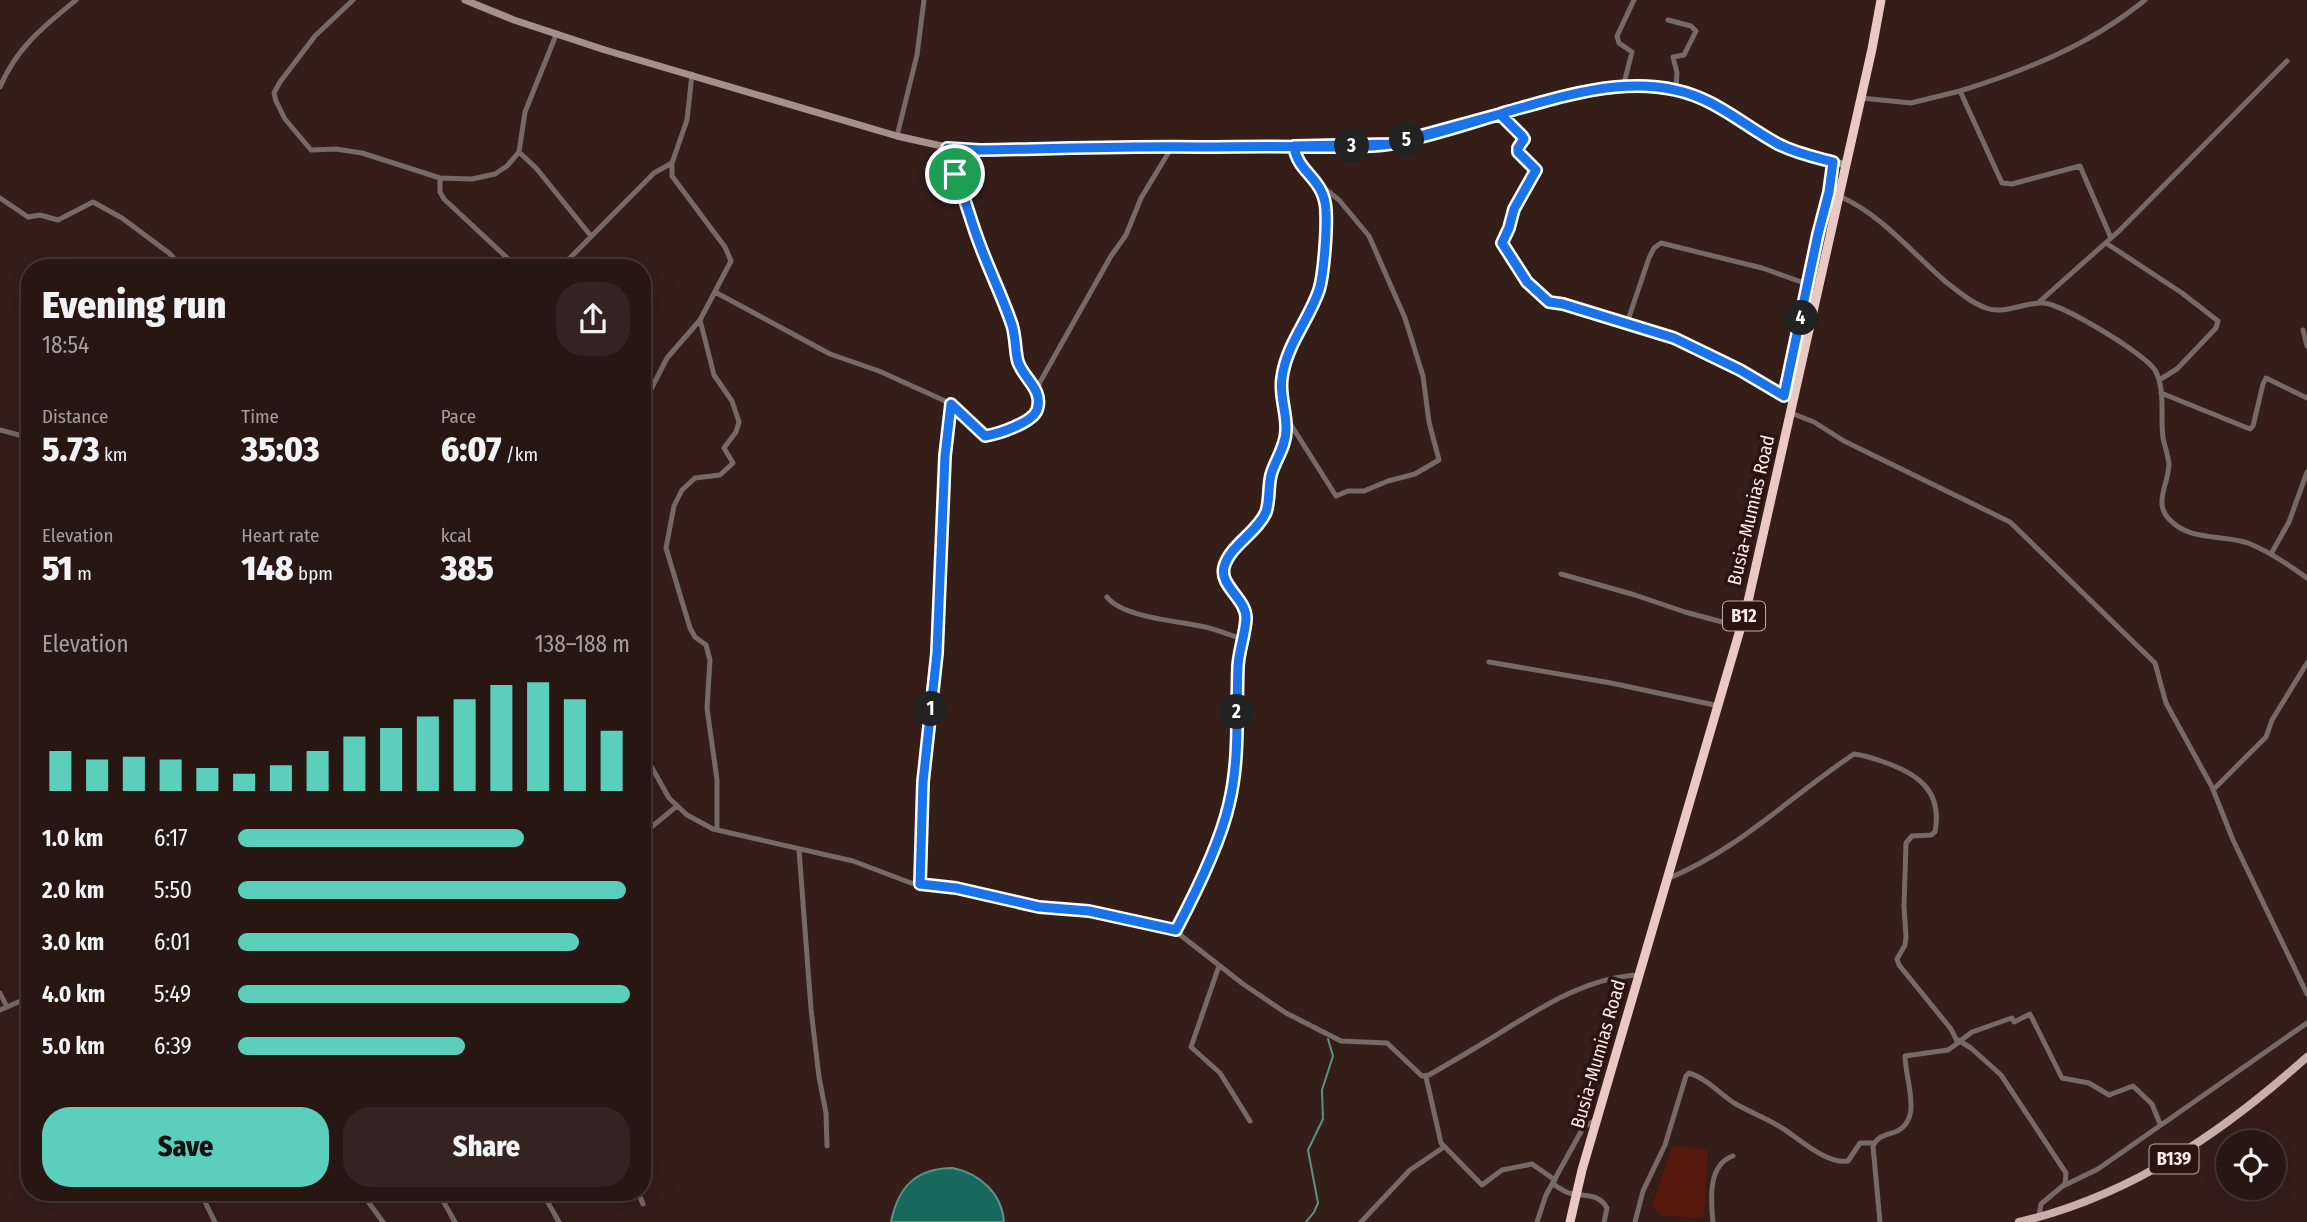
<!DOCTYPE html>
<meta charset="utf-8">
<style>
:root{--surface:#281612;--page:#342320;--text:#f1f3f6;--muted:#a59f9f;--line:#443532;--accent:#5bcebc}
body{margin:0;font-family:"Fira Sans Condensed",sans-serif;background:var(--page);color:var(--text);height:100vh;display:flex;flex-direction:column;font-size:26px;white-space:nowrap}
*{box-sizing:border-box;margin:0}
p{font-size:23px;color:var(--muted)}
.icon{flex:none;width:38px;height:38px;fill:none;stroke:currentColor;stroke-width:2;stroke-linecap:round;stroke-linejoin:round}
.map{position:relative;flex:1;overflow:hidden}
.panel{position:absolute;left:21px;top:259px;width:630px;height:942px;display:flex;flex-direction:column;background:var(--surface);border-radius:28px;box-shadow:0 7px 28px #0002,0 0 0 2px var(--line)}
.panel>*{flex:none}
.tools{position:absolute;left:2216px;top:1130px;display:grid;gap:14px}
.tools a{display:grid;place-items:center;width:70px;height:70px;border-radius:50%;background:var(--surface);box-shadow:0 7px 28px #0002,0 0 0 2px var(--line);font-size:35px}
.pin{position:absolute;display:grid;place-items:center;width:60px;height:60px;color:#fff;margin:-30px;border:4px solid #fff;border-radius:50%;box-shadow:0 2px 7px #0007}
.km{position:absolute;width:35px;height:35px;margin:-18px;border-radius:50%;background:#222;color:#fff;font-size:19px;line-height:35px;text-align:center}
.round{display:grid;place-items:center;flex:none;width:74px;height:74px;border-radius:28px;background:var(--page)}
.summary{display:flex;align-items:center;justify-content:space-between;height:119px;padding:0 21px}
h1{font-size:38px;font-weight:800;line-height:52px}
.stats{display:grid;grid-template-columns:repeat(3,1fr);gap:10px;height:119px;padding:7px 21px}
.stats div{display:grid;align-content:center}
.stats b{font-size:35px;font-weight:800}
.stats small{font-size:19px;font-weight:400}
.stats p{font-size:19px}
.chart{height:196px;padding:14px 21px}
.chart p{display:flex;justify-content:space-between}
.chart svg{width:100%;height:126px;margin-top:7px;stroke:var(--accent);stroke-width:6}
.button{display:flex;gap:14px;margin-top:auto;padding:14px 21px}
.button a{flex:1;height:80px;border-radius:28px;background:var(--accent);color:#111;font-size:28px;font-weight:800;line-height:80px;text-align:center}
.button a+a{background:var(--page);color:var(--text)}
ul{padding:0 21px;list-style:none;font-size:23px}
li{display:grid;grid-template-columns:112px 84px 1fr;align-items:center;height:52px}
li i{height:18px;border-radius:9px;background:var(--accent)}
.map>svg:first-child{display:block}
.green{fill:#56180f}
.water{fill:#17695e;stroke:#5c9087;stroke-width:2}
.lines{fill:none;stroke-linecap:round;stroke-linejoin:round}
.stream{stroke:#5c9087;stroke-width:2}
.street{stroke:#766966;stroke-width:5}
.secondary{stroke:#a6908b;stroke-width:7}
.primary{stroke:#caaea8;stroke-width:8}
.highway{stroke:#ebc9c3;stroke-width:9}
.route-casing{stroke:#fff;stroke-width:14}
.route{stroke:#1a73e8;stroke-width:9}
.labels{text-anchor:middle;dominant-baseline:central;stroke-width:7;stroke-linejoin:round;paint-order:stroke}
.shield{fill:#2b130f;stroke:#bdaaa6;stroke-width:2}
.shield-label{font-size:18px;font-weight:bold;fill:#fceae6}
.street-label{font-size:19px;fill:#fceae6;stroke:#2b130f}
</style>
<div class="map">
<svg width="2307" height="1222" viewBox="0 0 2307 1222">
<rect width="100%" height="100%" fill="#351d18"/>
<path class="green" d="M1673,1145l35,5 -4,68 -42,-2 -10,-10z"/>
<path class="water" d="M953,1168c28,6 49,26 51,54h-113c7,-35 25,-54 62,-54z"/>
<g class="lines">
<path class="stream" d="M1306,1222l8,-10 4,-9 -10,-53 15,-31 -1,-29 11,-34 -5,-17"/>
<path class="street" d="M353,0l-38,36 -35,46 -6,11 2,8 9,18 26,31 25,-1 26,4 78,25 32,1 23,-5 12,-8 12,-14 6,-40 31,-77
M1668,20l23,6 5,5 -12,24 -11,2 4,16 -1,15
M0,87c17,-40 43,-60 76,-87
M1623,87l9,-35 -13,-9 -2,-7 17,-36
M1960,91c67,-21 130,-46 185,-91
M1861,98l50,5 49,-12 42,92 10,1 68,-18 31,72
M1500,114l22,22 2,3 -6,13 18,17 -22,40 -5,19 -7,15 2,6 23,33 22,20 14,2 107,32 70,34 53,31
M897,136l20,-81 7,-55
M947,148l33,98 32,80 6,37 18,26
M519,152l17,16 55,68
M440,178v14l4,7 74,69
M1839,196c42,18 73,57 107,86 12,9 25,21 40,26 19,7 38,-6 57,-5 18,0 102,51 112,67 11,20 5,46 8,68 2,9 5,17 6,26 0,19 -16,39 0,55 21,23 52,15 79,24 21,8 41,22 59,35
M0,198l28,19 12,-2 18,5 35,-18 29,16 47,35 14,15
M2106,243l76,50 36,28 -2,7 -39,41 -18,11
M560,268l94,-95 18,-10
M715,292l115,62 49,17 64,29 17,12 23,23c17,1 41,-10 52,-22l2,-23 3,-8 71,-126 15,-21 15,-37 31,-51
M2038,303l81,-72 168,-170
M700,320l14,55 18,26 7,21 -3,10 -12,16 9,15 -13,12 -25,3 -13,12 -8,16 -8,42 24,80 5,9 11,8 4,15 -3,48 10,72v50
M1627,323l22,-65 5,-10 7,-5 101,25 45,16
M2303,330l4,16
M2161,393l89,36 3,-3 10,-42 3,-6 41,20
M1784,396l34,-162 11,-42 5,-30
M642,407l25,-49 33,-38 31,-59 -6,-14 -53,-71v-13l15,-43 5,-46
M1791,413l23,9 30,19 166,81 145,141 11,40 46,84 21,53 74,154
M1286,417l50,79 12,-5h16l24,-10 27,-7 24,-14 -10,-38 -6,-46 -18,-58 -36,-82 -30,-36 -16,-13
M0,430l30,8
M2271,554l18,-32 18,-50
M1561,574l74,21 50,17 56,15
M1107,597c16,21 73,24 98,30 13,3 25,8 37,12
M1489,662l122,21 108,23
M642,750l27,48 18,17 26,14 140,32 58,22 45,5 83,19 50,4 85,19 69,54 43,29 55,28 46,2 35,33 7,-1c19,-11 38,-22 56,-33 46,-28 98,-65 154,-67
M2213,790l53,-53 6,-17 35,-57
M642,816l7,13 28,-23
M799,850l12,159 8,68 7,36 1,33
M1667,879c70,-28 125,-84 187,-125 10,1 18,4 27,7 36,12 62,29 54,71l-4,3 -19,1 -6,7 -2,63 2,31 -1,8 -8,14 2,6 52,64 7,14 -10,7 -43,6c0,24 19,64 -10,76 -9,3 -18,4 -22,14l7,76
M920,884l3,-102 14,-129 8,-197 6,-52
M1176,931c20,-39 43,-85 53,-127 11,-45 7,-92 9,-138 1,-16 7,-31 8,-47 1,-20 -26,-33 -22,-52 6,-22 33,-34 42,-55 4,-12 2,-24 5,-37 4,-15 15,-28 15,-45 1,-17 -7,-35 -4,-52 5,-33 26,-58 37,-88 5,-16 8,-62 7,-79 -1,-33 -29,-38 -32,-64
M1219,966l-28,81 29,26 30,48
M0,993l7,14
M0,1010l30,-13
M1958,1040l13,8 30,27 65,98 -1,11 -24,20 -2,12
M1960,1041l12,-9 40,-14 2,4 16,-8 32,64 27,5 20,12 24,-9 19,18 8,20
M1426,1077l15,66 41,42 20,-15 30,-6 23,16
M1553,1184c5,3 10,7 16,9 14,4 29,-1 38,15l-3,14
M2063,1186l35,-17 209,-146
M200,1192l15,30
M361,1192l22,30
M438,1192l17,30
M542,1192l17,30
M638,1192l5,12
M1361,1222l49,-52 34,-23
M1537,1222l9,-27 37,-67 14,-9
M1635,1222l8,-31 22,-46 21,-69 3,-3c17,5 30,20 45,30 14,8 29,14 43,22 19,10 48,40 71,36l12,-18h13
M1713,1222c-2,-21 -6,-57 20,-66"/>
<path class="secondary" d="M465,0l49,20 91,30 292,86 58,13 419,-3c94,-10 209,-78 302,-56 38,10 66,34 99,52 22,13 47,17 71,23"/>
<path class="primary" d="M2019,1222c112,-26 204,-90 288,-165"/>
<path class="highway" d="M1570,1222l12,-52 165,-564 125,-557 9,-49"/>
</g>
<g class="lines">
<g class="route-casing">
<path id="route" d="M955,174c10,23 16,48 25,71 10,27 23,53 32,80 4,13 3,27 6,37 6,17 26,28 19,48 -5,13 -39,24 -52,26l-34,-32 -6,52 -8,197 -14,129 -3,102 36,4 83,19 50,4 87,19c19,-36 44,-86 53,-126 11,-45 7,-92 9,-138 1,-16 7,-31 8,-47 1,-20 -27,-33 -22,-52 6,-22 33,-34 42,-55 4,-12 2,-25 5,-37 4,-15 15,-28 15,-45 1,-17 -7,-35 -4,-52 4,-33 27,-58 37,-88 5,-16 8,-61 7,-79 -1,-33 -29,-38 -32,-65l96,-2 110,-30 6,-2c65,-18 139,-43 203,-10 24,12 45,29 69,42 17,9 36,13 55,18l-4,30 -11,42 -34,162 -44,-26 -66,-32 -111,-34 -14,-2 -22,-20 -25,-39 7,-15 5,-19 22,-39 -18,-18v-4l6,-9 -2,-3 -22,-22c-36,11 -72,23 -109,30 -27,4 -57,3 -85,3 -36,-1 -71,0 -107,0 -73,-1 -146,2 -219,3l-33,-2 8,26"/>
</g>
<use href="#route" class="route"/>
</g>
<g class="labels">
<g class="shield">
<rect x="1723" y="601.5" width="42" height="29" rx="5"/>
<rect x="2149.5" y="1144.5" width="49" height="29" rx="5"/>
</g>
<g class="shield-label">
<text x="1744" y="616">B12</text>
<text x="2174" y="1159">B139</text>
</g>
<g class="street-label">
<text transform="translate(1751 510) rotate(-77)">Busia-Mumias Road</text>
<text transform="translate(1598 1054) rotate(-74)">Busia-Mumias Road</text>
</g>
</g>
</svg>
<div class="tools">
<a><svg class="icon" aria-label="locate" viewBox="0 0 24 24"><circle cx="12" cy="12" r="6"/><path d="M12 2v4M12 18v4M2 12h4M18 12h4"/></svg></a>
</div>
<div class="pin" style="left:955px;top:174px;background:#1e9e55"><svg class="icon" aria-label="arrive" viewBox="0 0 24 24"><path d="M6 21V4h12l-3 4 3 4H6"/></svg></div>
<b class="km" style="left:931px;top:709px">1</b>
<b class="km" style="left:1237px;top:712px">2</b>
<b class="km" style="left:1352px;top:146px">3</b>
<b class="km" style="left:1801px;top:318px">4</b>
<b class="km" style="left:1407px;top:140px">5</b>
<section class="panel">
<div class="summary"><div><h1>Evening run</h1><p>18:54</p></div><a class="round"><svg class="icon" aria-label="share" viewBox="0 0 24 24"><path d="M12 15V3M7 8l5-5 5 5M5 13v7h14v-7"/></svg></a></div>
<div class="stats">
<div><p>Distance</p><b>5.73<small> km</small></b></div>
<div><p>Time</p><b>35:03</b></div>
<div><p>Pace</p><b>6:07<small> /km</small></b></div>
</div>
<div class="stats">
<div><p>Elevation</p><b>51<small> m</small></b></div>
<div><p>Heart rate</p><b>148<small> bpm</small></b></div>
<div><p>kcal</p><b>385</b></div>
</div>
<div class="chart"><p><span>Elevation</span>138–188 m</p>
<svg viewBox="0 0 160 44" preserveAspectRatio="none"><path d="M5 44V30M15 44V33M25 44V32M35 44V33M45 44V36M55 44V38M65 44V35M75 44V30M85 44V25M95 44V22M105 44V18M115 44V12M125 44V7M135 44V6M145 44V12M155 44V23"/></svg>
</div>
<ul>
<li><b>1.0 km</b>6:17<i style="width:73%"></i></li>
<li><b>2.0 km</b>5:50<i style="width:99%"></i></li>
<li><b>3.0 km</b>6:01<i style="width:87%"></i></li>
<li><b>4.0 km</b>5:49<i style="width:100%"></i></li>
<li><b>5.0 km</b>6:39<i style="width:58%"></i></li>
</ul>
<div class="button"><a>Save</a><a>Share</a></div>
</section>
</div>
